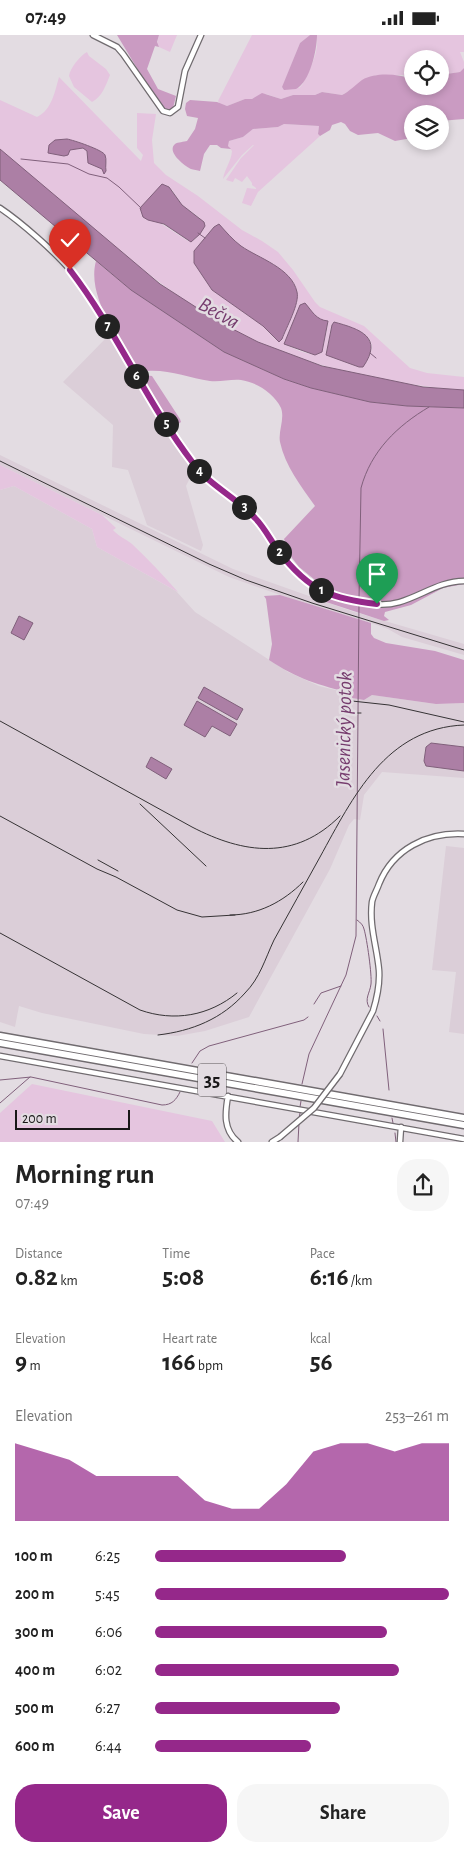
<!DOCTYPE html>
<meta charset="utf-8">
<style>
:root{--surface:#fff;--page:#f6f6f6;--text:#222;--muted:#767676;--accent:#95288a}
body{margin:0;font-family:"Alegreya Sans",sans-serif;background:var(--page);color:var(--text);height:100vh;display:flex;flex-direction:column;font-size:19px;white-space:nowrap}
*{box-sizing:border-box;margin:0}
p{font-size:16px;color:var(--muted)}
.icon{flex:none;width:28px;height:28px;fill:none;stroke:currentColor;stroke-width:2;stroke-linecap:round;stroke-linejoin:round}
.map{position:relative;height:1107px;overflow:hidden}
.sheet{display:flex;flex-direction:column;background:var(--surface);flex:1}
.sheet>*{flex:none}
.controls{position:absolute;left:404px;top:15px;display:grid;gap:10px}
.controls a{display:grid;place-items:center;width:45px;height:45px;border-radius:50%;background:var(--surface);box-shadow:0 2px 8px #0003;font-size:25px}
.scale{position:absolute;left:15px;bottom:12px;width:115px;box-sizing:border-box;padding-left:5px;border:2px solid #191718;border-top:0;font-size:14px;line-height:18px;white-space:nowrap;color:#191718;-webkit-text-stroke:4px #e3dce2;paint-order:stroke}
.pin{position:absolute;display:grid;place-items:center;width:42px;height:42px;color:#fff;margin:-51px -21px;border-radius:50% 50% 50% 0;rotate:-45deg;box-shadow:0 0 5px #0007}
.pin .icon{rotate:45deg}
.km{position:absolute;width:25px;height:25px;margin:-12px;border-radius:50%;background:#222;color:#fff;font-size:14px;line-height:25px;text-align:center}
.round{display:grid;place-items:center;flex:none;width:52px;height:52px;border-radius:20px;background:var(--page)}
.headline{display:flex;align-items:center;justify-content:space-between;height:85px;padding:0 15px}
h1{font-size:28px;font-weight:700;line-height:38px}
.metrics{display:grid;grid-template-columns:repeat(3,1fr);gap:8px;height:85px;padding:5px 15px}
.metrics div{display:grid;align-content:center}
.metrics b{font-size:25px;font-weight:700}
.metrics small{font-size:14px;font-weight:400}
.metrics p{font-size:14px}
.chart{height:140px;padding:10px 15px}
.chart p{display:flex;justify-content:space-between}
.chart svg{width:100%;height:90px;margin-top:5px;fill:var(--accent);opacity:.7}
.cta{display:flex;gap:10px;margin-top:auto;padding:10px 15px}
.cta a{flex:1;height:58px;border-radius:20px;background:var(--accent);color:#fff;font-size:20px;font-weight:700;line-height:58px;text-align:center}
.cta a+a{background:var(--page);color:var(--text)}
ul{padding:0 15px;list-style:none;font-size:16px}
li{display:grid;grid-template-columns:80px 60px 1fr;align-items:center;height:38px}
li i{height:12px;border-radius:6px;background:var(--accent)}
.status{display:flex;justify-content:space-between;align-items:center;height:35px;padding:0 25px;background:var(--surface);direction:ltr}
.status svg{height:14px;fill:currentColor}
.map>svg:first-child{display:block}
.built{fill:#dbced8}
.green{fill:#e5c5df;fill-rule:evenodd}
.forest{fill:#ca9bc2}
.water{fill:#ac7fa5;stroke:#80607b}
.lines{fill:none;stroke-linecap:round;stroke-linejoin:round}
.stream{stroke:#80607b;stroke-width:1}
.tertiary-casing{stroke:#706b6f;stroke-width:7}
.trunk-casing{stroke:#706b6f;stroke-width:9}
.tertiary{stroke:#fff;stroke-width:4.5}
.trunk{stroke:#fff;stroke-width:6}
.rail{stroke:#363335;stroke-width:1}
.tertiary-bridge-casing{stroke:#706b6f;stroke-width:7;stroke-linecap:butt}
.tertiary-bridge{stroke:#fff;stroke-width:4.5}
.route-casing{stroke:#fff;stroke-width:10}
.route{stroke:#95288a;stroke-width:6}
.labels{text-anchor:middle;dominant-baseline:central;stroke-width:5;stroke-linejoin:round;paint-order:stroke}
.shield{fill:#e3dce2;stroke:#565255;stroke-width:1}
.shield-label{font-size:19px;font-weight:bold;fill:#191718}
.water-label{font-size:21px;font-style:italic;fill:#763c6e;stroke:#e3dce2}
</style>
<div class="status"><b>07:49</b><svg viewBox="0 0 49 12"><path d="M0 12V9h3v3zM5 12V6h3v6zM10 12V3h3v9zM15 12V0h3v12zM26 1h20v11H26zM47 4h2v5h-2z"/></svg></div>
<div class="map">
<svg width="464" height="1107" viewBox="0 0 464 1107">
<rect width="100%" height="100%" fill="#e3dce2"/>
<path class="built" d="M108,301l69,113 19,26 -6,3 -4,8 17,59 -2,6 -54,-26 -19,-55 -16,-3 1,-42 -50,-43z
M0,420l233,114 121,43 110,32v11l-62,-18 -14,-8 -17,-6 -68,-20 -74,-26 -229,-112z
M14,451l78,43 5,18 79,44 19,21 93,60 31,14 33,8v4l12,2 8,-5 64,9 28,-1v75l-82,-6 -18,23 -4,25 -6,-1 -5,6 -19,44 -81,148 -44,14 -28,5 -33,-2 -102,-21 -23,-7 -4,21 -15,-5v-532z
M446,811l18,2v186l-15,-2 7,-60 -24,-2z"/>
<path class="green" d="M159,0h18l-7,17 -11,-5 -2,-3z
M252,0h58l-10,8 -18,45h17l3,-3c7,-13 19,-36 14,-50h148v17h-4l4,10v6l-4,4 -20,3v-16h-28v20l-9,-4h-27l-34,20 -20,-3 -7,3h-22l-12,4 -15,-5 -14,5h-7l-18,7 -7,-2 -2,-3z
M87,17l2,4 17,13 4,6c-4,10 -8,22 -18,27l-18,-15 -5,-11c1,-8 11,-20 18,-24z
M59,42l82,84 2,-6 -6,-7v-35l19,1 -4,26 2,23 12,12 32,21 44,34 20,11 16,11 15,18 22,32 5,5 44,19 46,42 17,5 37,4v13c-70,-5 -142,-20 -206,-48 -60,-27 -107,-65 -157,-107 -34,-28 -68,-57 -101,-86v-49l37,17c15,-7 18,-26 22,-40zM172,155l10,15 18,13v16l-6,6 -6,1 -28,-18zM219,190c7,7 14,16 23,22 19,13 56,24 55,52l-15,40h-7l-12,-13 -51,-36 -14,-21zM300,270l7,1 5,8 16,10 -6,28c-12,6 -26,-3 -38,-8zM334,288c14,4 43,9 37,29 -2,7 -6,11 -12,15l-29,-11 -4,-4 6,-27z
M284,89l35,2 -1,8 2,2 -62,56 -7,14 -9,-3 5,-15 9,1v-1l-4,-3v-2l-5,-7 -5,6 -7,-4 -2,4 -7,-2 15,-22 13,-13h-1l-11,10 -19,24c2,-11 8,-17 9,-28l-4,-5 1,-5 14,-4 10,-8 25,-2z
M0,430l102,50 14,13 -3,2c5,6 13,9 19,14 16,15 31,31 46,48l-81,-45 -5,-18 -78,-43 -14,4z
M32,1049l180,37 13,21h-225v-29z"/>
<path class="forest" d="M117,0h42l-2,7 2,5 -4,-1 -8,23 11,20 18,7 -3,12 -3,2 -6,-1 -9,-11z
M310,0h7c0,15 -7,47 -21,54l-12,1 -2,-3 18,-44z
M464,33v51l-24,2v-7h-28v24l-17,3 -17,-8 -20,2 -8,-4 -5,-7 -4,-2 -9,3 -2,5 -10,6 -2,-2 1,-8 -35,-2 -6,3 -25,2 -10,8 -14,4 -1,5 3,3 -10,-1 -4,-3h-7l-6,9 -4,17c-2,-1 -7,-1 -9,-2 -6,-3 -25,-17 -16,-25 3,-2 9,-2 12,-3l8,-12 3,-11 -11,-2 -2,-7 1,-6 4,-3 27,2 10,4 18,-7h7l10,-6 19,6 12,-4h22l7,-3 20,3c8,-4 13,-10 20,-15 14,-8 36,-6 50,-1v7h28v-11l20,-3z
M96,226l35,29 93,62 60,27 27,9 60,14 36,4 57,2v176l-21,4 -32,17 -26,7 -1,4 5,4 -5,1 -61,-20 -8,-21 -16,-13 -7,-9 -8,-19 31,-33c-14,-20 -30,-40 -35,-64 -2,-11 5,-23 1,-34 -7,-15 -25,-26 -40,-28 -10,-1 -20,2 -31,1 -24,-4 -46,-14 -72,-9 -17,-30 -52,-75 -42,-111z
M144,340l8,1 28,43 1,3 -5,4c-13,-5 -27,-35 -35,-47z
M280,560l91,28v11l3,4 12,5 49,8 29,9v43l-28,1 -64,-9 -8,5 -12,-2v-5c-32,-7 -56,-15 -83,-33l3,-16 -6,-45 -2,-3z"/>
<path class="water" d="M67,104c6,1 36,11 38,16 2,4 0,12 1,16l-2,3 -2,-5 -14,-6 -1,-12 -4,-3 -13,2 -2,5 -4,1 -16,-3 1,-8 6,-5z
M0,114l160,135 59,38 39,20 64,24 101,21 41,3v18l-57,-2 -37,-4 -59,-14 -27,-9 -60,-27 -93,-62 -131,-110z
M162,149l7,3 13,18 22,17 1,4 -5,8 -9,8 -27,-18 -16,-4 -5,-3 -3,-9z
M219,189c7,8 14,16 22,22 17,12 51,22 56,46 3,11 -11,36 -15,47l-3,3 -16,-16 -51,-36 -18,-27v-12l20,-24z
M305,268c7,8 11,17 23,18l-6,31 -7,3 -31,-11 16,-39z
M334,287c26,7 50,15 29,45h-4l-33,-12 6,-30z
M19,581l14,7 -9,17 -13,-7z
M204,652l39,22 -6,11 -39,-22z
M197,666l40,23 -7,12 -18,-10 -7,11 -21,-12z
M431,708l33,4v24l-38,-5 -2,-5 2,-14z
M151,722l21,12 -6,10 -20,-12z"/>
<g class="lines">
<path class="stream" d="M21,124l47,5 21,10 18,4 12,9 22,21
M198,198l7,5
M370,318l6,5
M359,564l2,-111c10,-37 36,-62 68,-81
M357,885c4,3 6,5 7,9 3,10 8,46 7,55 -1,9 -7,15 -2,23
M314,969l7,-11 20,-7
M377,981l3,5
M383,994l6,61
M192,1028l8,-12 9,-5 95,-26 4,-3
M0,1045l31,-3 131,28c10,0 14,-5 18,-13
M302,1049l7,-30 37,-79 10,-39 3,-333
M0,1068l30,-26
M300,1072l1,-6
M392,1083l1,5
M299,1084l1,-6
M395,1098l1,9
M298,1107l1,-19"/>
<g class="tertiary-casing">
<path id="tertiary" d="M93,0l24,12 6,7 40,57 7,2 8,-6 7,-36 16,-36
M0,173c21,14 55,44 71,63 25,31 44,68 63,102 18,31 37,61 58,89 18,24 46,36 65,58 8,9 14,21 22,30 29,37 49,47 95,54 34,5 57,-23 90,-23
M0,1021l464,83
M340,1039l33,-63c4,-13 7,-27 6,-41 -2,-23 -10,-44 -7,-68 1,-6 5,-12 7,-18 14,-35 48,-52 85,-50
M228,1061c-3,17 -5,34 10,46
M272,1107l8,-5
M400,1107l1,-15"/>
</g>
<g class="trunk-casing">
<path id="trunk" d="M0,1001l464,82
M0,1008l464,82"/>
</g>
<use href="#tertiary" class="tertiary"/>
<use href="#trunk" class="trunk"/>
<path class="rail" d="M0,426l209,103 37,16 66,23 152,47
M352,666l37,4 75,17
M354,678h7
M0,686l192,106c52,27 103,34 148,-11
M140,769l66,62
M0,781l97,53 19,8 61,33 25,7 33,-2
M98,825l20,11
M230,880c28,0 53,-13 73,-33
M0,898l140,77c34,12 69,6 97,-17
M158,1000c34,-4 64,-16 87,-42 15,-15 20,-34 29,-53 15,-28 31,-55 46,-83 33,-60 66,-129 144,-132"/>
<g class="tertiary-bridge-casing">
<path id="tertiary-bridge" d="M280,1102l34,-29 26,-34"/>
</g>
<use href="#tertiary-bridge" class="tertiary-bridge"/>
</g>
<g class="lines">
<g class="route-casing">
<path id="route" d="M70,235c47,61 76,132 123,193 17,23 43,34 62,55 9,9 15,21 22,31 12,16 30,35 48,43 15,7 35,10 52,12"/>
</g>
<use href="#route" class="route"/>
</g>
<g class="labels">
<rect class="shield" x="198" y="1028.5" width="28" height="33" rx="4"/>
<g class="shield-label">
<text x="212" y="1045">35</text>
</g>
<g class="water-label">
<text transform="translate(219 278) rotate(29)">Bečva</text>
<text transform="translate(344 694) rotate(-89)">Jasenický potok</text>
</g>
</g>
</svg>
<div class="controls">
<a><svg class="icon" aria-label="locate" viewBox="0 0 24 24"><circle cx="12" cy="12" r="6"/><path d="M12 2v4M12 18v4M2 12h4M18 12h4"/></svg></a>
<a><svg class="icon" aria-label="layers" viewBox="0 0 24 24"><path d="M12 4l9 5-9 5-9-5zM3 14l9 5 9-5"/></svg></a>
</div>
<div class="scale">200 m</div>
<div class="pin" style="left:377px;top:569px;background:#1e9e55"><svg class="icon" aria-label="arrive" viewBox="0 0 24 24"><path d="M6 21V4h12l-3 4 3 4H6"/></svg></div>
<div class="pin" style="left:70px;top:235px;background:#d93025"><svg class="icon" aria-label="check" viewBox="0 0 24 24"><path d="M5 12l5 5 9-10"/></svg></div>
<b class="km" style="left:321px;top:555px">1</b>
<b class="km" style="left:279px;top:517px">2</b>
<b class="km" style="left:244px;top:472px">3</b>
<b class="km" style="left:199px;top:436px">4</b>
<b class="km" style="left:166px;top:389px">5</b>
<b class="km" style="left:136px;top:341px">6</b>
<b class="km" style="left:107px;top:291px">7</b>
</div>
<section class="sheet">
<div class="headline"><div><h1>Morning run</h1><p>07:49</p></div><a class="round"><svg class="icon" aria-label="share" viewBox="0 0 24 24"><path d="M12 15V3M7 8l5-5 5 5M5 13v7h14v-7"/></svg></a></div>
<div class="metrics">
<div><p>Distance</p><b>0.82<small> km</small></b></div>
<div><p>Time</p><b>5:08</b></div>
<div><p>Pace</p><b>6:16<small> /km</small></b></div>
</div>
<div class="metrics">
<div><p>Elevation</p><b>9<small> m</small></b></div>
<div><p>Heart rate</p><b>166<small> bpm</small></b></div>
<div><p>kcal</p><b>56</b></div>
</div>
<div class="chart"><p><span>Elevation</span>253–261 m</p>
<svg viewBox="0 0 160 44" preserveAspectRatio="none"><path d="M0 44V6L10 10L20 14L30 22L40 22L50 22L60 22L70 34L80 38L90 38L100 26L110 10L120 6L130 6L140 10L150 6L160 6V44z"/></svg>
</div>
<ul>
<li><b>100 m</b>6:25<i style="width:65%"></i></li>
<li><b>200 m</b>5:45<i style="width:100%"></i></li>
<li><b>300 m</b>6:06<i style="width:79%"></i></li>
<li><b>400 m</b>6:02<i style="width:83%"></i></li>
<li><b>500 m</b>6:27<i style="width:63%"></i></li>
<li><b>600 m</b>6:44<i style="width:53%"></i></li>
</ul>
<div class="cta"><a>Save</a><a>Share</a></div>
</section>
